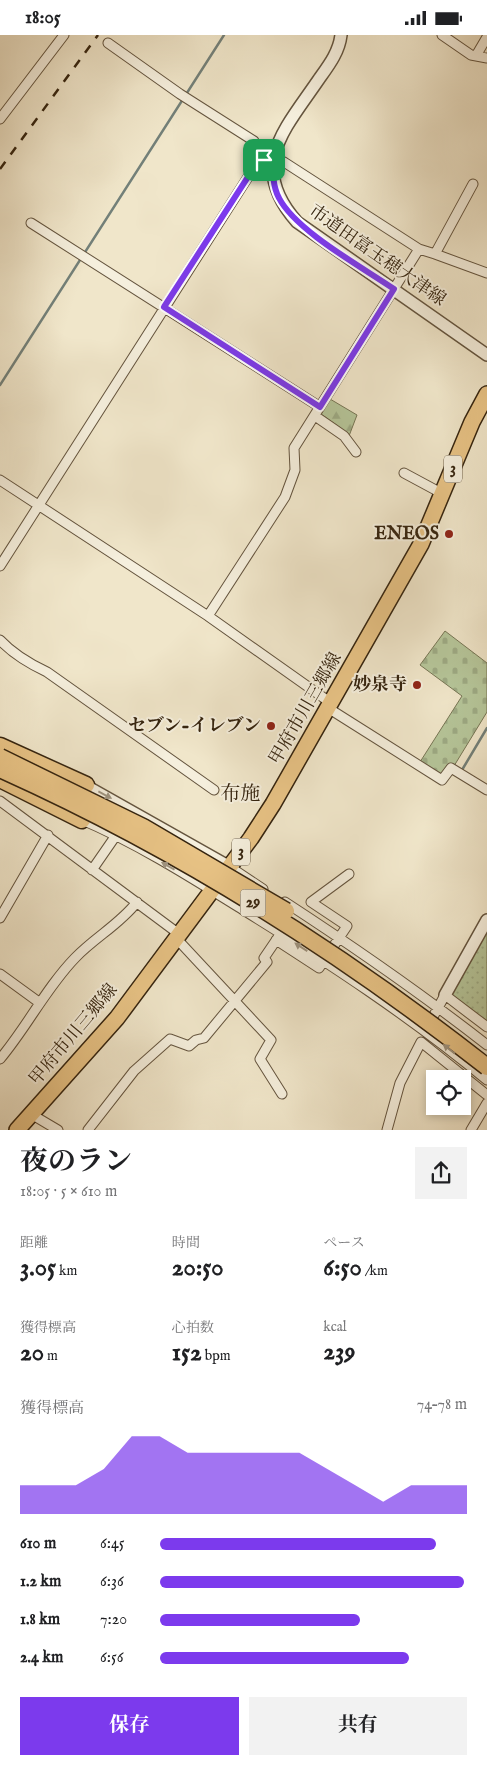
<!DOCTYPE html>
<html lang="ja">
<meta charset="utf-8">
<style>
:root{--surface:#fff;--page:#f2f2f2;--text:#202124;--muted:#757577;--accent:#7c3aed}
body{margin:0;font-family:"IM FELL English","Noto Serif JP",serif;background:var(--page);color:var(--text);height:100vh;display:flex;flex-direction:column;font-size:19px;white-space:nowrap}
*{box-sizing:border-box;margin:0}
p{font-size:16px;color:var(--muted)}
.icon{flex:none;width:28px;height:28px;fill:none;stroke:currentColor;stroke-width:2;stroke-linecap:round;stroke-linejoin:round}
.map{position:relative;height:1095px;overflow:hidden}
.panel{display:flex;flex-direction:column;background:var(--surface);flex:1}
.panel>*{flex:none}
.buttons{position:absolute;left:426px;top:1035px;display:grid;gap:10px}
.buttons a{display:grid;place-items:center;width:45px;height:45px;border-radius:0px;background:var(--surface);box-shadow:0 2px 8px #0003;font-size:25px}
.pin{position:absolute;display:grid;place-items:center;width:42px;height:42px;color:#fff;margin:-21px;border-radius:10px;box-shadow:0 2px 8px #0006}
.round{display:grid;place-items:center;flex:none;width:52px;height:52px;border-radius:0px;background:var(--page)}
.headline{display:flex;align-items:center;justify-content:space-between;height:85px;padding:0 20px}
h1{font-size:28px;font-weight:700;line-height:38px}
.stats{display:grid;grid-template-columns:repeat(3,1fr);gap:8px;height:85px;padding:5px 20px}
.stats div{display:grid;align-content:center}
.stats b{font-size:25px;font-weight:700}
.stats small{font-size:14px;font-weight:400}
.stats p{font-size:14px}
.chart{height:140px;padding:10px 20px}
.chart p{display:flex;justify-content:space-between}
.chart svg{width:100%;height:90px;margin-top:5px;fill:var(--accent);opacity:.7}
.primary-button{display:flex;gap:10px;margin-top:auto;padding:10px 20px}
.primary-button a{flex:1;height:58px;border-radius:0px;background:var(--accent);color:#fff;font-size:20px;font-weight:700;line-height:58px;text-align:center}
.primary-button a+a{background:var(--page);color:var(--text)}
ul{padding:0 20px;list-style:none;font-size:16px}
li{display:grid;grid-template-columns:80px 60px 1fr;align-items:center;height:38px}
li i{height:12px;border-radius:6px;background:var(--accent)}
.status{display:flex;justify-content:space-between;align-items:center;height:35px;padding:0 25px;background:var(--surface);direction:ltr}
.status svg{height:14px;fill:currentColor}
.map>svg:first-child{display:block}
.grass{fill:url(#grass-dots);stroke:#767554}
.forest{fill:url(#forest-firs);stroke:#767554}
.cemetery{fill:url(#cemetery-stones);stroke:#767554}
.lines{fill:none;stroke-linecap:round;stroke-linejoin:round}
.stream{stroke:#738079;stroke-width:2.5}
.minor-casing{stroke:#64543e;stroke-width:11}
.tertiary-casing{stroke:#64543e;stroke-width:14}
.primary-casing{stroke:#35240f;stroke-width:18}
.motorway-casing{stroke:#35240f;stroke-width:19}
.minor{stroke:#f5efdd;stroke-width:9}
.tertiary{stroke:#f5efdd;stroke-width:11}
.primary{stroke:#e8c385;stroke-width:15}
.motorway{stroke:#e8c385;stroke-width:16}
.rail{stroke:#35240f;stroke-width:2.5;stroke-dasharray:9 9;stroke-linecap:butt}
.motorway-bridge-casing{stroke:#35240f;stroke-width:19;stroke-linecap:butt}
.motorway-bridge{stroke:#e8c385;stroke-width:16}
.oneway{fill:#9f9480}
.route-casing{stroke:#fff;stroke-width:10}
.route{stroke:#7c3aed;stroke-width:6}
.poi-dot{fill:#8f2418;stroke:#f5efdd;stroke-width:2}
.labels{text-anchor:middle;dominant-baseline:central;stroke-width:4;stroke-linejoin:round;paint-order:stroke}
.shield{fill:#f5efdd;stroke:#6f614d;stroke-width:1}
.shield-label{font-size:16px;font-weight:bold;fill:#35240f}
.street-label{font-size:18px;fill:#35240f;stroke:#f5efdd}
.poi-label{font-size:18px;font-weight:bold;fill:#35240f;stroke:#f5efdd;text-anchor:end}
.quarter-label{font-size:20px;fill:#35240f;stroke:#f5efdd}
</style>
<div class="status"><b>18:05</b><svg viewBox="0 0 49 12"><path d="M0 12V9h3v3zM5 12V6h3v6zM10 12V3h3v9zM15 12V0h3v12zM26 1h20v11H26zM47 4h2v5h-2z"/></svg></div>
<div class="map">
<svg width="487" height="1095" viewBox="0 0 487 1095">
<defs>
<pattern id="grass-dots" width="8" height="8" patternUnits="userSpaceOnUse" patternTransform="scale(1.25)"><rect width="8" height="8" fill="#b6c69a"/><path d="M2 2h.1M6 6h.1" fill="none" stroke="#9daa84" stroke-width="1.8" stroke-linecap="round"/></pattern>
<pattern id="forest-firs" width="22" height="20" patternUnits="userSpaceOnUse" patternTransform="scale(1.25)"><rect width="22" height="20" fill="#b6c69a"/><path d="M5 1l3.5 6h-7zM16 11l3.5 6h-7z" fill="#9daa84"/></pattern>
<pattern id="cemetery-stones" width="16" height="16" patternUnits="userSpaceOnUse" patternTransform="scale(1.25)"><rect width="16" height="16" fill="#b6c69a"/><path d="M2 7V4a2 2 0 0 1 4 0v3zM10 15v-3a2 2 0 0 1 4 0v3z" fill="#9daa84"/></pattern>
</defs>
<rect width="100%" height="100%" fill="#f0e6ca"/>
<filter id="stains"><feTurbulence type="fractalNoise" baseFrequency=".004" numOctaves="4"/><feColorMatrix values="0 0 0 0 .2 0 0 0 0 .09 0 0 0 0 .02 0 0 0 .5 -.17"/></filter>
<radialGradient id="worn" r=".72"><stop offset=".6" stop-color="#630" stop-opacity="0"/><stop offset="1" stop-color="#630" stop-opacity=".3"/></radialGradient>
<path class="grass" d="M487,885v107l-42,-32z"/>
<path class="forest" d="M330,364l27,16 -8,21 -7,-7 -21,-15z"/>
<path class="cemetery" d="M445,596l42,32v49l-33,54 -4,-2 -10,11 -20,-13 42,-66 -42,-31z"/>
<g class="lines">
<path class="stream" d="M0,350l224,-350
M462,735l25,-42"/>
<g class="minor-casing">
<path id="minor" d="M442,0l29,20 16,3
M108,8l72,51 74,47 10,19
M477,19l10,-17
M0,84l64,-84
M31,188l289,184
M419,214l16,5 38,-70
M435,219l52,19
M315,381l29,20 12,16
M404,438l39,21
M0,445l208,136 123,87
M0,531l257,-403 7,-3 20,2 135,87 -125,199 1,22 -10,27 -77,119
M0,605c13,14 30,24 47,32l167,118
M328,673l114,72 9,-12 36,22
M0,766l179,133
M80,784c57,24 112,59 165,92 84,52 166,106 242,169
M230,832l33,22
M92,835l27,-39
M285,867c69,45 137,92 202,143
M0,883l48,-83
M176,903l95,102 -11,19 22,35
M276,905l43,28 28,-42 -36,-24 38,-28
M0,939l40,29
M428,991l17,-31 42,32
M0,1024c27,-32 46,-71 75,-101 20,-21 44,-33 62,-56
M31,1079l27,16
M88,1095l46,-59 36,-32 19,7 7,-6 8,-2 63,-76 -3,-4 17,-25
M387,1095l13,-47 21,-41 66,53
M471,1095l16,-27"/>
</g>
<g class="tertiary-casing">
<path id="tertiary" d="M341,0c-2,17 -12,30 -22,44 -34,50 -72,87 -22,143l190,133
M81,748l149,84
M445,960l42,-75"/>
</g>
<g class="primary-casing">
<path id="primary" d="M17,1095l100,-112 134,-180 22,-34 148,-260 51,-122 15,-28"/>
</g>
<g class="motorway-casing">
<path id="motorway" d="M0,711l86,39
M0,744l82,41"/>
</g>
<use href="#minor" class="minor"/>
<use href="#tertiary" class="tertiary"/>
<use href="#primary" class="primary"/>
<use href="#motorway" class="motorway"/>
<path class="rail" d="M0,134l98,-134"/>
<g class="motorway-bridge-casing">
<path id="motorway-bridge" d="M0,722l143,70 143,84
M0,734c174,78 337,180 487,298"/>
</g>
<use href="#motorway-bridge" class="motorway-bridge"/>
</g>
<defs><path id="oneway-solid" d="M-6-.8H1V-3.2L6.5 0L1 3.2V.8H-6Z" transform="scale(1.25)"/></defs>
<g class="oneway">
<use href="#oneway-solid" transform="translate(105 760) rotate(28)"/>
<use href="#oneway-solid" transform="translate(168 831) rotate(-151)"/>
<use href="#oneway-solid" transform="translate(301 912) rotate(-147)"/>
<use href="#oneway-solid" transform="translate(449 1014) rotate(-142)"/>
</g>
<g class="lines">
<g class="route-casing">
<path id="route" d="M274,124c-2,12 -1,28 5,39 17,33 83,69 115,91l-74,118 -156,-100 93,-144 7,-3z"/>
</g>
<use href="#route" class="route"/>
</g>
<g class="poi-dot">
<circle cx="449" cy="499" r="5"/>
<circle cx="417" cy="650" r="5"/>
<circle cx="271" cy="691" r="5"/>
</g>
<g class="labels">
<g class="shield">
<rect x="444" y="420.5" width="18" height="27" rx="4"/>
<rect x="232" y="803.5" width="18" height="27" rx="4"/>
<rect x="240.5" y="854.5" width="25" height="27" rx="4"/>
</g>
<g class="shield-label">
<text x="453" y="434">3</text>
<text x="241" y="817">3</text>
<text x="253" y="868">29</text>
</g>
<g class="street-label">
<text transform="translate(377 221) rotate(35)">市道田富玉穂大津線</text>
<text transform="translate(306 674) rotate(-60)">甲府市川三郷線</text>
<text transform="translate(74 1000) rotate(-50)">甲府市川三郷線</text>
</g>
<g class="poi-label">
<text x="439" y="499">ENEOS</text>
<text x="407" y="650">妙泉寺</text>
<text x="261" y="691">セブン-イレブン</text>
</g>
<g class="quarter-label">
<text x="240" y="759">布施</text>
</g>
</g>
<rect width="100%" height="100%" filter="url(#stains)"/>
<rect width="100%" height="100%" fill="url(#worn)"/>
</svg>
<div class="buttons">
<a><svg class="icon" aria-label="locate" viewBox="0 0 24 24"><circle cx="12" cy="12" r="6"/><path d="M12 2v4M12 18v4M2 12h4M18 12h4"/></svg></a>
</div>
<div class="pin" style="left:264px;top:125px;background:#1e9e55"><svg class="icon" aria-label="arrive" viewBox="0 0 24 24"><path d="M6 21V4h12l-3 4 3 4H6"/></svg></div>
</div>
<section class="panel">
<div class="headline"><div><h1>夜のラン</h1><p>18:05 · 5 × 610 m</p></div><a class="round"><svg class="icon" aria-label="share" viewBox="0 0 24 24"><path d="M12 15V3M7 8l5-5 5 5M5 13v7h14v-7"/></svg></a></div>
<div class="stats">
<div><p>距離</p><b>3.05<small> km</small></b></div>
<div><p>時間</p><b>20:50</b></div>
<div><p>ペース</p><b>6:50<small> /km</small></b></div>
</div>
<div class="stats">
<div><p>獲得標高</p><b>20<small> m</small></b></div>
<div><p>心拍数</p><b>152<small> bpm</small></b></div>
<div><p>kcal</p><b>239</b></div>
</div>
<div class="chart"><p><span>獲得標高</span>74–78 m</p>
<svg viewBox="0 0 160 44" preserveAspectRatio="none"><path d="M0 44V30L10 30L20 30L30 22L40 6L50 6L60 14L70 14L80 14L90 14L100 14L110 22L120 30L130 38L140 30L150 30L160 30V44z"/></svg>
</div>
<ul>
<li><b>610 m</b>6:45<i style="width:90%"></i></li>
<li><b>1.2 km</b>6:36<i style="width:99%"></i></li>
<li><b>1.8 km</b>7:20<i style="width:65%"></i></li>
<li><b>2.4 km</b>6:56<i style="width:81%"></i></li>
</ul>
<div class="primary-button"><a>保存</a><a>共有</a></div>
</section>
